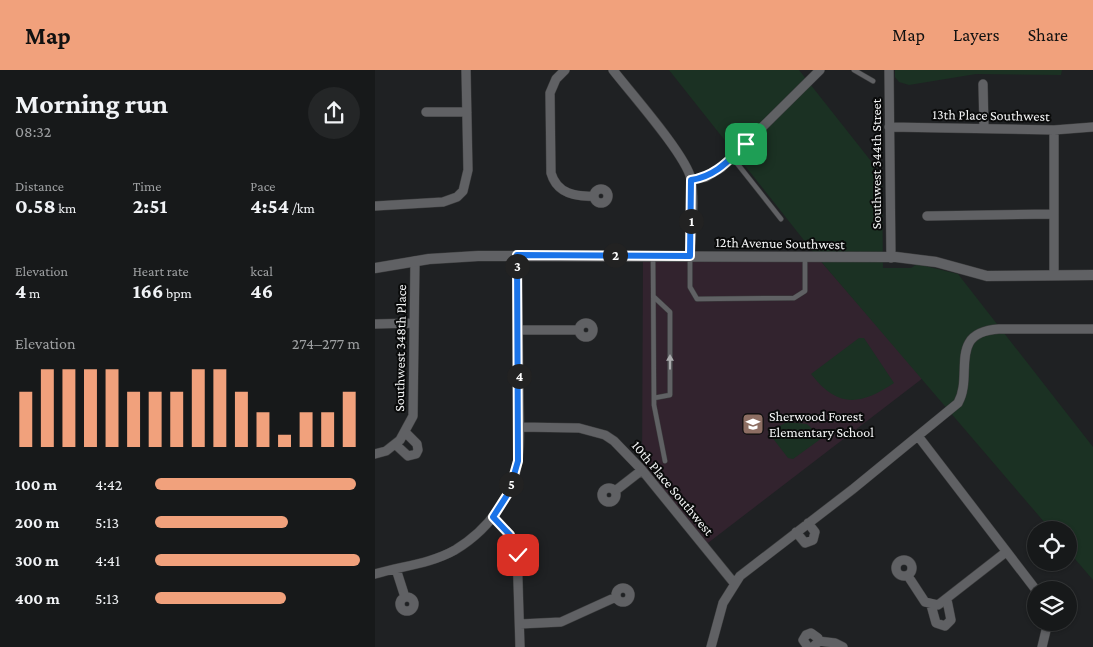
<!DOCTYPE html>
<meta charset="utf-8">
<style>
:root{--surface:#17191a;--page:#242627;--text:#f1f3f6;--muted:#9ea0a2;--line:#363839;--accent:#f1a17c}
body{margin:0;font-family:"Crimson Pro",serif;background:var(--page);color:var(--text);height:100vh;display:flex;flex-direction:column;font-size:19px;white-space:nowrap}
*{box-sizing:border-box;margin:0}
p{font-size:16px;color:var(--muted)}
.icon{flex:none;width:28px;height:28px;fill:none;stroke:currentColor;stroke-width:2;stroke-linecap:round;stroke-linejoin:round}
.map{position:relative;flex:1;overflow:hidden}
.side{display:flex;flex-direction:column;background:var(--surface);width:375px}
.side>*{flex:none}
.buttons{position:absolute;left:652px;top:451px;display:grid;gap:10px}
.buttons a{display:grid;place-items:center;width:50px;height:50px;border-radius:50%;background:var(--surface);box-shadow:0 1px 4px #0004,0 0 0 1px var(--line);font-size:25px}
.pin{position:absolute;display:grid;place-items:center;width:42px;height:42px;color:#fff;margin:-21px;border-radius:10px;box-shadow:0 2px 8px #0006}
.km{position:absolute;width:25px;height:25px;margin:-12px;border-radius:50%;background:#222;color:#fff;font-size:14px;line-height:25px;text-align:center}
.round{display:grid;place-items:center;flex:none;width:52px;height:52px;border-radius:26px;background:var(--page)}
.headline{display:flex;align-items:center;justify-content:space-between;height:85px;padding:0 15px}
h1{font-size:28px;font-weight:700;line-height:38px}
.figures{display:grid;grid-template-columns:repeat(3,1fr);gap:8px;height:85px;padding:5px 15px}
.figures div{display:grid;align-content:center}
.figures b{font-size:21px;font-weight:700}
.figures small{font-size:14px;font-weight:400}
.figures p{font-size:14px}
.chart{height:140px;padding:10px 15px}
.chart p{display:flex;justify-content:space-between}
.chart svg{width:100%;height:90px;margin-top:5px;stroke:var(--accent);stroke-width:6}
ul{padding:0 15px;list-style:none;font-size:16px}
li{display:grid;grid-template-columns:80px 60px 1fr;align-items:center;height:38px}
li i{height:12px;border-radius:6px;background:var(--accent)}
header{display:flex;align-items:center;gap:30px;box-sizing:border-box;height:70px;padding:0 25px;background:var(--accent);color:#111}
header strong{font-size:24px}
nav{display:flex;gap:28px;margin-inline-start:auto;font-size:18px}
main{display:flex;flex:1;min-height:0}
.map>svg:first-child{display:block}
.education{fill:#32232e}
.green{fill:#1b3123}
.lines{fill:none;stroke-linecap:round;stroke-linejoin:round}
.service-casing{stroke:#3d3e3f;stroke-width:5.5}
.minor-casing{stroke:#3d3e3f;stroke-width:10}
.tertiary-casing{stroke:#3d3e3f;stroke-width:11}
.service{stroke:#606164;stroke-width:4.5}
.minor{stroke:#606164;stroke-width:9}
.tertiary{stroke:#606164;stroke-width:10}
.oneway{fill:#aaabad}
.route-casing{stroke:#fff;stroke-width:10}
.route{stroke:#1a73e8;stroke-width:6}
.labels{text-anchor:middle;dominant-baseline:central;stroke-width:4;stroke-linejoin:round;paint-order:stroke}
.street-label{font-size:14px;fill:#f4f5f6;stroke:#0a0b0b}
.poi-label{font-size:14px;fill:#f4f5f6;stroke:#0a0b0b;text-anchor:start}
</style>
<header>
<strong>Map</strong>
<nav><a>Map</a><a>Layers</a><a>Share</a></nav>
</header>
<main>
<section class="side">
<div class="headline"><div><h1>Morning run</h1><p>08:32</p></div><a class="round"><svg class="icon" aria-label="share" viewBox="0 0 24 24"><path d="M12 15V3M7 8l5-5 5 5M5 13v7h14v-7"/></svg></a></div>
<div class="figures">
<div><p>Distance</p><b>0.58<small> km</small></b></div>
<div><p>Time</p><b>2:51</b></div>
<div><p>Pace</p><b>4:54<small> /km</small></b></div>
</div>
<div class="figures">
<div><p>Elevation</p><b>4<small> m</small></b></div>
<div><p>Heart rate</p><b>166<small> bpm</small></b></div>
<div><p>kcal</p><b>46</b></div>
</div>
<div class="chart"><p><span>Elevation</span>274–277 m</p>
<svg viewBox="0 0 160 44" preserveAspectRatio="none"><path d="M5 44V17M15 44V6M25 44V6M35 44V6M45 44V6M55 44V17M65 44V17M75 44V17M85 44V6M95 44V6M105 44V17M115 44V27M125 44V38M135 44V27M145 44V27M155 44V17"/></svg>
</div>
<ul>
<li><b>100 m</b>4:42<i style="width:98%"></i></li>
<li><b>200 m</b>5:13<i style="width:65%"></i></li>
<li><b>300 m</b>4:41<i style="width:100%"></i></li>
<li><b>400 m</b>5:13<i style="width:64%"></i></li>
</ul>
</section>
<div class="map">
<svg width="718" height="577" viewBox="0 0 718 577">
<rect width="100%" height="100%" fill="#1f2123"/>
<path class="education" d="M268,185l175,3 105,120 -219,168 -62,-76z"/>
<path class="green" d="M294,0h130l83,105 1,93h28l6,-4 41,10 135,173v133l-24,-28v-22h-18l-233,-272z
M520,0h167l-1,5 -85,-1 -67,11 -10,-3 -4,-5z
M484,268h5l30,45c-33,22 -56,26 -83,-9z
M412,352l20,2 15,14 -29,21 -5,-1 -20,-26z"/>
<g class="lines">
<g class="service-casing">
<path id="service" d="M479,0l19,11
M357,87l49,62
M278,186l1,149 11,56
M315,186v31l7,12 97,-1 11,-7v-34
M279,328l16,-3v-83l-16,-15"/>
</g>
<g class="minor-casing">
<path id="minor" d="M190,0l-9,9 -6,14 1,80c6,21 25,24 43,23
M238,0c17,22 73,85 78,109 4,24 0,52 -1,76
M514,0l2,188
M608,14l1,44
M51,42h41
M514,57l165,3 39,-3
M679,60v145
M316,110l15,-3 15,-9 99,-98
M219 126a7 7 0 1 1 14 0a7 7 0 1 1-14 0Z
M0,136l68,-4 14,-5 6,-6 5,-21 -2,-100
M552,146l127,-2
M204 260a7 7 0 1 1 14 0a7 7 0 1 1-14 0Z
M0,254l39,-1
M143,260h61
M144,357l60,1 26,7 9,6 28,29 92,113
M543,366l118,154
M20,374l13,12 8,-2 2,-4 -1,-6 -11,-11
M0,384l11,-3 14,-11 13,-24 2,-155
M227 425a7 7 0 1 1 14 0a7 7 0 1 1-14 0Z
M240,421l27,-21
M118,447l17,18 7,14 3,98
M421,462l9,11 8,-3 2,-8 -7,-9
M521 498a8 8 0 1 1 16 0a8 8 0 1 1-16 0Z
M21,499l9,28
M0,504c27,-8 55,-10 80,-24 28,-17 48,-41 59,-72 8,-25 5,-56 5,-83 -1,-46 -1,-93 -2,-140
M533,506l17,26 13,3 68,-53
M241 525a7 7 0 1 1 14 0a7 7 0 1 1-14 0Z
M25 534a7 7 0 1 1 14 0a7 7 0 1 1-14 0Z
M556,535l5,18 9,3 6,-6 -4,-20
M145,554l41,-2 55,-25
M443,571l17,2 8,4
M336,577l12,-44 17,-27 113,-87 105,-86c16,-28 -11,-71 41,-74h94
M433,577l-5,-7 3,-5 5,-2 7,5 -1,5 -4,4
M667,577l6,-25"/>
</g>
<g class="tertiary-casing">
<path id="tertiary" d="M0,198l54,-9 49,-3 418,1 40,5 51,14 106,-1"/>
</g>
<use href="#service" class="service"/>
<use href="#minor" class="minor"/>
<use href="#tertiary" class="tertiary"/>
</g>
<defs><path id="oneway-solid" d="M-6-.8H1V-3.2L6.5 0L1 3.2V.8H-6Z" transform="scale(1.25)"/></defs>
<use class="oneway" href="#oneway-solid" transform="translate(295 292) rotate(-90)"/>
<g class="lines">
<g class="route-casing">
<path id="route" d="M143,485l-8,-20 -17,-18 16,-25 9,-31 -1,-206 173,1 1,-76c25,-4 38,-20 55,-36"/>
</g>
<use href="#route" class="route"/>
</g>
<defs>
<g id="school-square" transform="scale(1.125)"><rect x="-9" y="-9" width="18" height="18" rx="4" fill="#8d6e63" stroke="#0a0b0b"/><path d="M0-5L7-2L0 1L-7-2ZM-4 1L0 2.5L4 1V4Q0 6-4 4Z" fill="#fff"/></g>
</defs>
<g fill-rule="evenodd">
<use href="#school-square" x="378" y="354"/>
</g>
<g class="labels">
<g class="street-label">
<text transform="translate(616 45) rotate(1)">13th Place Southwest</text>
<text transform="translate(501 94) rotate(-90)">Southwest 344th Street</text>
<text transform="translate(405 173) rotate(1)">12th Avenue Southwest</text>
<text transform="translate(25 278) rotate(-89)">Southwest 348th Place</text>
<text transform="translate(298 418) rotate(50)">10th Place Southwest</text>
</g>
<g class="poi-label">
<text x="394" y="346">Sherwood Forest<tspan x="394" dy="16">Elementary School</tspan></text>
</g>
</g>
</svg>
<div class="buttons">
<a><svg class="icon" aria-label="locate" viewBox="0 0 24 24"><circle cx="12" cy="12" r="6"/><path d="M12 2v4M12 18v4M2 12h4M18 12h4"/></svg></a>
<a><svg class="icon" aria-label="layers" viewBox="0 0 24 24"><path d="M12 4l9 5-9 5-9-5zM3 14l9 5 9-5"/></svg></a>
</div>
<div class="pin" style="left:371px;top:74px;background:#1e9e55"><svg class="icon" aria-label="arrive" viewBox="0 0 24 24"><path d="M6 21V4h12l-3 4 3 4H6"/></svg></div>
<div class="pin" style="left:143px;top:485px;background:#d93025"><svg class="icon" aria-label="check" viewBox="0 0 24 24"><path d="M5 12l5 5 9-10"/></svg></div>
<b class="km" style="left:316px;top:151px">1</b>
<b class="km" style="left:240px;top:185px">2</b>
<b class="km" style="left:142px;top:196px">3</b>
<b class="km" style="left:144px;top:306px">4</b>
<b class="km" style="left:136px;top:414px">5</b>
</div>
</main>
